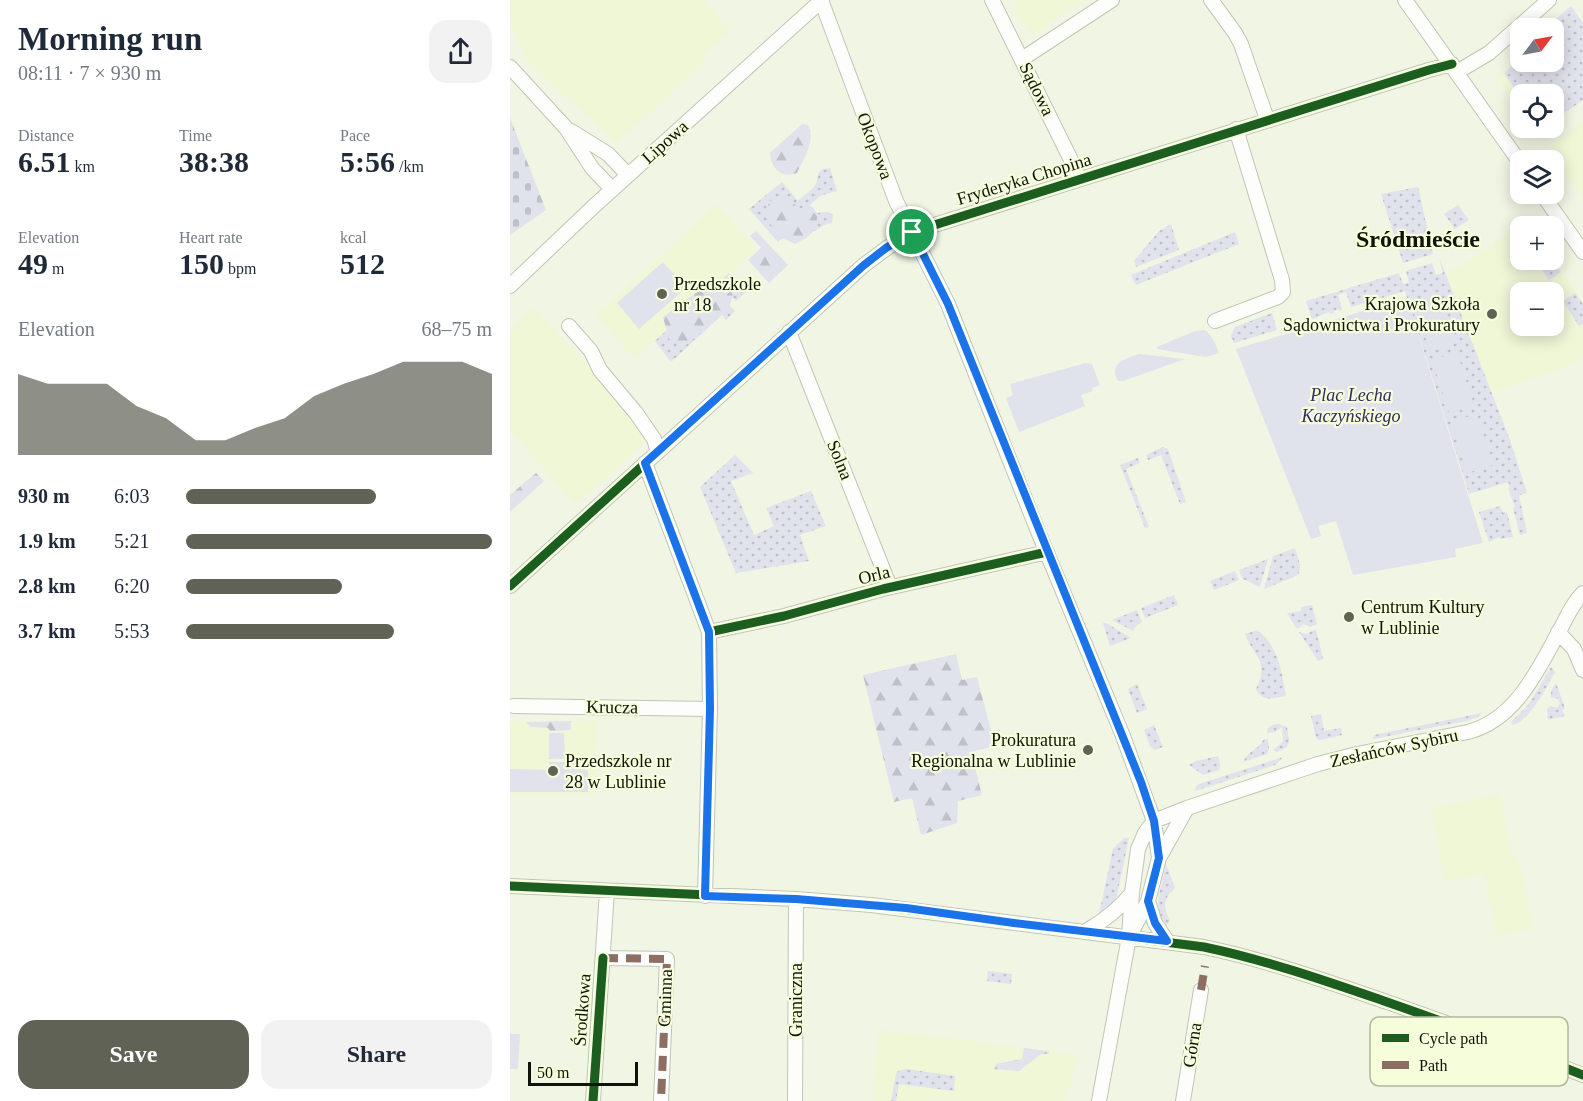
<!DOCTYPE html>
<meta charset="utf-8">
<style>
:root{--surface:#fff;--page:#f2f2f3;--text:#1f2937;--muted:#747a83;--accent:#5f6255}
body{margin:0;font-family:"Times New Roman",serif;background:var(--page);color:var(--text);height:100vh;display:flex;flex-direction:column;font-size:22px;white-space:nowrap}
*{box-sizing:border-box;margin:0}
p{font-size:20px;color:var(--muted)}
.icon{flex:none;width:33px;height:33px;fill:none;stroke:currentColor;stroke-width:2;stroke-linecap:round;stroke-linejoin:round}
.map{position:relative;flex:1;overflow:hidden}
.details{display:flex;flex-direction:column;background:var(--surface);width:510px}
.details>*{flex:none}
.needle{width:39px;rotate:58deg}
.buttons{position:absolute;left:1000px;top:18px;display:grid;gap:12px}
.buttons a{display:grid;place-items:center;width:54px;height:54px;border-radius:12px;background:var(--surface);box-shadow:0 3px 15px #0003;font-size:30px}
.scale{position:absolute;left:18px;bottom:15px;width:110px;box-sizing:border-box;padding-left:6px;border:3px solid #111308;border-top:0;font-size:16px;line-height:21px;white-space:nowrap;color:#111308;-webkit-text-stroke:4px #f5fddb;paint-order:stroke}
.pin{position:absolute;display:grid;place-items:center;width:51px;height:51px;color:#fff;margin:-26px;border:3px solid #fff;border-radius:50%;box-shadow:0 2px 6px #0007}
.round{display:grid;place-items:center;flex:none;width:63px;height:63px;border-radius:18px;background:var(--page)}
.overview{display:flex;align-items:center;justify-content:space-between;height:102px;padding:0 18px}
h1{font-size:33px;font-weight:600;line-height:45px}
.figures{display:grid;grid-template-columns:repeat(3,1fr);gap:9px;height:102px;padding:6px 18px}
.figures div{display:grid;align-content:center}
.figures b{font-size:30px;font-weight:600}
.figures small{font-size:16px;font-weight:400}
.figures p{font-size:16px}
.chart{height:168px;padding:12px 18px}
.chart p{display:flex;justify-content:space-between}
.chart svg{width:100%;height:108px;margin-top:6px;fill:var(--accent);opacity:.7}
.button{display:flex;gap:12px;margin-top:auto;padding:12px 18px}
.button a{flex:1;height:69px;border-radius:18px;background:var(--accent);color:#fff;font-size:24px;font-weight:600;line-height:69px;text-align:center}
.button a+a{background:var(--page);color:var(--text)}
ul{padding:0 18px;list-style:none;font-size:20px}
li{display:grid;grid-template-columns:96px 72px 1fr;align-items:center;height:45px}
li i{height:15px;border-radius:8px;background:var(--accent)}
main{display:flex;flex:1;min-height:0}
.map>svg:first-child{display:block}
.built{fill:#eff7d7;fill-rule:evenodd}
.grass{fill:url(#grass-dots)}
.forest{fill:url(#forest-firs)}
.cemetery{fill:url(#cemetery-stones)}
.green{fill:#e0e2ec}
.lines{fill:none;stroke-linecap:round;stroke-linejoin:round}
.minor-casing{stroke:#c1c5b6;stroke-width:16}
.minor{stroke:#fdfefb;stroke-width:14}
.quiet{stroke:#8d6e63;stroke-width:8;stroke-dasharray:15 8;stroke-linecap:butt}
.cycleway-casing{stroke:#f5fddb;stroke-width:13}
.cycleway{stroke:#1b5e20;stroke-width:9}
.route-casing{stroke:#fff;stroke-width:12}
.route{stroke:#1a73e8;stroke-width:8}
.poi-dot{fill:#5f6255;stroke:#f5fddb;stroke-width:2}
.labels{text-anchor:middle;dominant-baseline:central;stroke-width:4.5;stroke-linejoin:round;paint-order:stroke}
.street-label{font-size:18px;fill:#111308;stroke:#f5fddb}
.poi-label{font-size:18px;fill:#111308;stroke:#f5fddb;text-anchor:start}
.park-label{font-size:18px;font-style:italic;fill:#312d59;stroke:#f5fddb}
.district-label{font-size:24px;font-weight:bold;fill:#111308;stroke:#f5fddb}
.key{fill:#f5fddb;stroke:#b1b79c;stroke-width:1.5}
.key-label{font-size:16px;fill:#111308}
</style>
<main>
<section class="details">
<div class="overview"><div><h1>Morning run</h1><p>08:11 · 7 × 930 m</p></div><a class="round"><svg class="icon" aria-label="share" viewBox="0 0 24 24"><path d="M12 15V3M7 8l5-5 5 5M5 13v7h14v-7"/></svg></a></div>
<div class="figures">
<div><p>Distance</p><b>6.51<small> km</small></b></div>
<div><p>Time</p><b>38:38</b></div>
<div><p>Pace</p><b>5:56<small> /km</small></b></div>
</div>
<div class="figures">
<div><p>Elevation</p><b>49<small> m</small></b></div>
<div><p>Heart rate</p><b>150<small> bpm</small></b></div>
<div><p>kcal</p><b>512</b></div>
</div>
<div class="chart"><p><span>Elevation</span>68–75 m</p>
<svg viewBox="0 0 160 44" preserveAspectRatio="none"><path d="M0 44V11L10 15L20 15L30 15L40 24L50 29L60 38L70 38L80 33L90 29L100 20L110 15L120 11L130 6L140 6L150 6L160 11V44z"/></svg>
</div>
<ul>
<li><b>930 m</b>6:03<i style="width:62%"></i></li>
<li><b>1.9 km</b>5:21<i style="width:100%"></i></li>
<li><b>2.8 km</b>6:20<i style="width:51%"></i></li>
<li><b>3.7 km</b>5:53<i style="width:68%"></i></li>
</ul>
<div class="button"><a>Save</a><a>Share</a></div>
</section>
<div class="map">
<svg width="1073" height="1101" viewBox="0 0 1073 1101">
<defs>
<pattern id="grass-dots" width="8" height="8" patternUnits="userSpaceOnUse" patternTransform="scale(1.5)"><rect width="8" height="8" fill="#e0e2ec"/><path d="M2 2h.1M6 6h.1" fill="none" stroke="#bfc1c9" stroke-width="1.8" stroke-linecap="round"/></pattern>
<pattern id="forest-firs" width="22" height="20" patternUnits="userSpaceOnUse" patternTransform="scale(1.5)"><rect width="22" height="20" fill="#e0e2ec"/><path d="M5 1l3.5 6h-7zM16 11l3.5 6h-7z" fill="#bfc1c9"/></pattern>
<pattern id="cemetery-stones" width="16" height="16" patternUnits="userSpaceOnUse" patternTransform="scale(1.5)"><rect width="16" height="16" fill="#e0e2ec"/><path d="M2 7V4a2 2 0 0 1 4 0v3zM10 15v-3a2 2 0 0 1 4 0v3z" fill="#bfc1c9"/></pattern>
</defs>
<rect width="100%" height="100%" fill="#f1f5e3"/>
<path class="built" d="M0,0h194l26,32 -28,25 2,5 -87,81 -90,-82 -17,-39z
M505,0h73l-14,10 -2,-3 -40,29 -19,-26 6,-4z
M1011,53v4l-17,17 17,24v14l-25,-35z
M1073,123v75l-35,-51z
M206,204l40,45 -121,110 -39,-43z
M1018,221l4,5h-11v34l33,-1 29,43v56l-23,11 -68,24 -46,-118zM1011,292h33v34h-33z
M23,307l90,96 19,26 4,12 -71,64 -65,-75v-100z
M0,721h87l-2,73 -85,1z
M990,794l11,59 10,13 12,62 -36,8 -13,-62 -40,8 -12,-74z
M368,1030l94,11 107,15 -9,31h-2l-2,14h-192z"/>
<path class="grass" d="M1061,6l12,17v77l-29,20v-26h-33v4l-17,-25 17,-16v5h33v-34h-3l-1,-4z
M320,168l7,23 -17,5 -10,9 7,8 11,-1 5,3 -1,8 -8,2 -9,6 -18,-5 -19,16 -29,-33 33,-27 16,19c5,-5 15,-11 18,-17 4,-11 -1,-14 14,-16z
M908,187l15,67 -30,9 -22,-69z
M948,205l11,15 -14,9 -11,-15z
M661,224l8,26 -43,17 -2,-6 25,-30z
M725,232l4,12 -103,41 -5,-10z
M929,257l71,183 17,53 -8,2 8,38 -7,2 -7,-27 2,-1 -7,-19 2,-1 -2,-5 -39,12 -64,-203 -54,16 -5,-15 -8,3 4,15 -3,1 -1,-2 -4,2v2l-4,1 -1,-2 -17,7 -6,-18 93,-28 4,11 6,-1 -3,-12 26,-8 4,12 7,-2z
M1025,260h18l8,12 -12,8z
M219,273l17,19 -10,9 -12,-12 -6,5 17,17 -9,9 -4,-5 -51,47 -16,-21z
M1065,293l8,11v20l-4,2 -16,-25z
M762,313l5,17 -43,13 -3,-7 4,-9z
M653,447l5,2 18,53 -6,2 -19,-49 -13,5 -2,-5z
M225,455l18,18 -22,8 23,54 20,-9 -8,-18 45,-17 15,35 -26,9 9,26 -73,12 -36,-86z
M628,458l2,5 -14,6 23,58 -4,1 -25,-63z
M990,506l3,7 4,-1 6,25 -13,2 -1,-2 -10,5 -10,-30z
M785,548l5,17 -1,8 -5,4 -30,12 9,-33z
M758,559l-8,28 -17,-8 -4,-9z
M725,571l4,9 -25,10 -4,-9z
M664,595l4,10 -33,13 -4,-10z
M802,605l5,19 -7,3 -6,-3 -5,4h-3l-9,-15 14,-2v-4z
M627,610l5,12 -6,4 -3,5 -21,-11z
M593,623h3l25,15 -21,8z
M806,629l7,30 -5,2 -19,-29 7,2z
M747,630c21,15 25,42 29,66 -13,2 -23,7 -30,-7 14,-28 -2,-32 -11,-55z
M1041,667l4,5c-8,14 -26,50 -42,53l-2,-3 18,-18z
M1046,683l9,25 -3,2 3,6 -17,4 -1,-11 4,-3 6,2 3,-4 -1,-5 -8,-2v-6z
M627,684l10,25 -10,4 -9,-24z
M972,713l-4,4 -12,4 -93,18 1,-4z
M811,714l3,17 17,-3 1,7 -22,5 -4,-2 -5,-22z
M769,724l8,3 2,13 -2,7 -10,5 -4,-2 10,-8 -1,-15 -7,5 -8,1c0,-7 6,-9 12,-9z
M644,725l9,22 -8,3 -5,-4 -6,-16z
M754,739h4l1,10 -2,5 -24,8c6,-12 14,-11 21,-23z
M708,756l2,9 -1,5 -16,5 -14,-10 7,-4z
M773,757l-8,8 -80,26 1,-5 3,-2z
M614,838h5l-12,57 -2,8 -14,14 -2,-3 14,-65z
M656,864l9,24c-11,9 -13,19 -5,32l-4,7c-15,-18 -4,-42 0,-63z
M478,971l24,3 -1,10 -24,-3z
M396,1069l49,7 -1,15 -55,-7 -3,17h-5l5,-27 2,-3z"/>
<path class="forest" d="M292,124l6,1c8,16 -4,33 -11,48 -16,6 -26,-5 -27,-20z
M274,195l15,13 14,4 4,4c0,17 -8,20 -22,28l-17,-8 -14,-22 6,-13z
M246,231l32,34 -19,18 -21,-23 13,-12 -11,-12z
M220,287l3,10 -5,12 -43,37 -16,-7 -6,-22 37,-27z
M26,473l8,8 -34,31v-17z
M446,654l6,26 15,-3 18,69 -24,6 11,43 -24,6 -1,22 -36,12 -9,-37 -18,4 -31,-127z
M61,721v9l-21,1 -2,-3 -17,-1 -5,-5z
M514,1048l25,3 -1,3h-7l-22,17 -25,-2 2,-5 26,-5z"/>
<path class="cemetery" d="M0,118l36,92 -36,25z"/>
<path class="green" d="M153,262l23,26 -47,41 -22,-26z
M928,292l16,53 -24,7 -16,-52z
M897,298l76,245 -28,6 1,8 -103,18 -17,-54 -18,5 3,10 -10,3 -75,-190z
M694,330c9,5 11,14 15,23l-13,4 -49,-8v-2l38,-16z
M947,352l17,53 -25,8 -17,-53z
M629,354l46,5 -62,22h-5c-10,-18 7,-22 21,-27z
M576,363l6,1 8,21 -8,3 1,3 -12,4 4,11 -66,26 -13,-34 7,-3 -3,-11z
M967,414l16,51 -26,8 -16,-51z
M39,733h15l1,26h-16z
M39,762h29l10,9v21h-78v-23l39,1z
M0,1034h10l-2,35h-8z"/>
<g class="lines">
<g class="minor-casing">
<path id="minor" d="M311,0l75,201 52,103 89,225 86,207 31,85 5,37 -11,43 -19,36
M482,0l80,162 7,17
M701,0l24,33 6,11 26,75
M895,0l116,164
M512,59l90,-59
M0,67l56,61 26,40 20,21
M947,72l32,-19 60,-53
M61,131l37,23 20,21
M1032,194l41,58
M0,286l83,-79 229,-207
M705,321l63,-24 5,-5 -1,-12 -46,-151
M59,326l22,25 9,19 36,43 18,26 4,13
M279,332l101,255
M135,463l64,169 1,77 -5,187
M0,586l354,-321 23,-17 25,-16 517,-162 23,-6
M199,632l75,-16 99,-27 164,-37
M1048,632l16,17 9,21
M4,706l196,3
M649,858l28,-50
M0,886l286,13 75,6 333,42c62,13 122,34 183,55 66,23 131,47 196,73
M638,901l7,22 12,18
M576,931c18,-10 33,-22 46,-38
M93,958l64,1 -6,142
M83,1101l14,-210
M285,1101l1,-202
M589,1101l30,-164 3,-44 6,-44 7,-16 9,-12 33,-13 131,-44 39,-10 111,-22c49,-13 70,-63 93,-104 6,-12 12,-25 22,-35
M673,1101l18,-111"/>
</g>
<use href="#minor" class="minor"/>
<path class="quiet" d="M93,958l64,1 -6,142
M691,990l4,-24"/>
<g class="cycleway-casing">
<path id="cycleway" d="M0,586l354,-321 23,-17 25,-16 517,-162 23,-6
M199,632l75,-16 99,-27 164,-37
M0,886l286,13 75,6 333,42c62,13 122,34 183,55 66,23 131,47 196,73
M83,1101l10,-143"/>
</g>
<use href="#cycleway" class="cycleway"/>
</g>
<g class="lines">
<g class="route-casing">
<path id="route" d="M402,232l36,72 193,478 13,39 5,37 -11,43 7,22 12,18 -153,-18 -108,-15 -110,-9 -91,-3 5,-187 -1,-77 -64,-169 219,-198 22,-17z"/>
</g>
<use href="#route" class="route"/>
</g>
<g class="poi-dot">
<circle cx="152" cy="294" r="6"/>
<circle cx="982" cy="314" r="6"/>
<circle cx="839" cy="617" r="6"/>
<circle cx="578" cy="750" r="6"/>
<circle cx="43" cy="771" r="6"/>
</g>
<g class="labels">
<g class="street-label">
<text transform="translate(527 89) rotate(64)">Sądowa</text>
<text transform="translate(155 142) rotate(-42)">Lipowa</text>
<text transform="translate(365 146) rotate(69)">Okopowa</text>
<text transform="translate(514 179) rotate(-17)">Fryderyka Chopina</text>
<text transform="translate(330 460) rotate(68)">Solna</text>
<text transform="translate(364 575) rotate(-14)">Orla</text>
<text transform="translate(102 707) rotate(1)">Krucza</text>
<text transform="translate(884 748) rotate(-12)">Zesłańców Sybiru</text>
<text transform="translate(155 998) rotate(-88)">Gminna</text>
<text transform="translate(286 1000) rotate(-90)">Graniczna</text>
<text transform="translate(72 1010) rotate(-86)">Środkowa</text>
<text transform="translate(682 1045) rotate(-81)">Górna</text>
</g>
<g class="poi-label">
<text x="164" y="284">Przedszkole<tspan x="164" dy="21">nr 18</tspan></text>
<text x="970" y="304" text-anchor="end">Krajowa Szkoła<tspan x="970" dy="21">Sądownictwa i Prokuratury</tspan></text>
<text x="851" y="607">Centrum Kultury<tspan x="851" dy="21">w Lublinie</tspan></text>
<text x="566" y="740" text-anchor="end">Prokuratura<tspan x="566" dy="21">Regionalna w Lublinie</tspan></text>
<text x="55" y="761">Przedszkole nr<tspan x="55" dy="21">28 w Lublinie</tspan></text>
</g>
<g class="park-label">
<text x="841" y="395">Plac Lecha<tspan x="841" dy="21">Kaczyńskiego</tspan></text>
</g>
<g class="district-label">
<text x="908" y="239">Śródmieście</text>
</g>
</g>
<rect x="860" y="1017" width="198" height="69" rx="9" class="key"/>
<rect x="872" y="1034" width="27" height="8" fill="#1b5e20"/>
<rect x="872" y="1061" width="27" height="8" fill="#8d6e63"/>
<g class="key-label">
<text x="909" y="1044">Cycle path</text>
<text x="909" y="1071">Path</text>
</g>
</svg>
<div class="buttons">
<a><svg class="needle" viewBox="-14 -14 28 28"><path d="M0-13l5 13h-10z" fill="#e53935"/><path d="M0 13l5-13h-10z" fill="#747a83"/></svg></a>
<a><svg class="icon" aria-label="locate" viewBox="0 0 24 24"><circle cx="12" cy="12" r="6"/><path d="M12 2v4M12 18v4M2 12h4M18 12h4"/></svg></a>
<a><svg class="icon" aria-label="layers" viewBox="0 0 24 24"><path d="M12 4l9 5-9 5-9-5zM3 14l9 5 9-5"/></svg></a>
<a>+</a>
<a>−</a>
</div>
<div class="scale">50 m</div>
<div class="pin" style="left:402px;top:232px;background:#1e9e55"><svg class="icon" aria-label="arrive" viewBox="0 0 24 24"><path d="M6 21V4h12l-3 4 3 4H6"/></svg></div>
</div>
</main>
